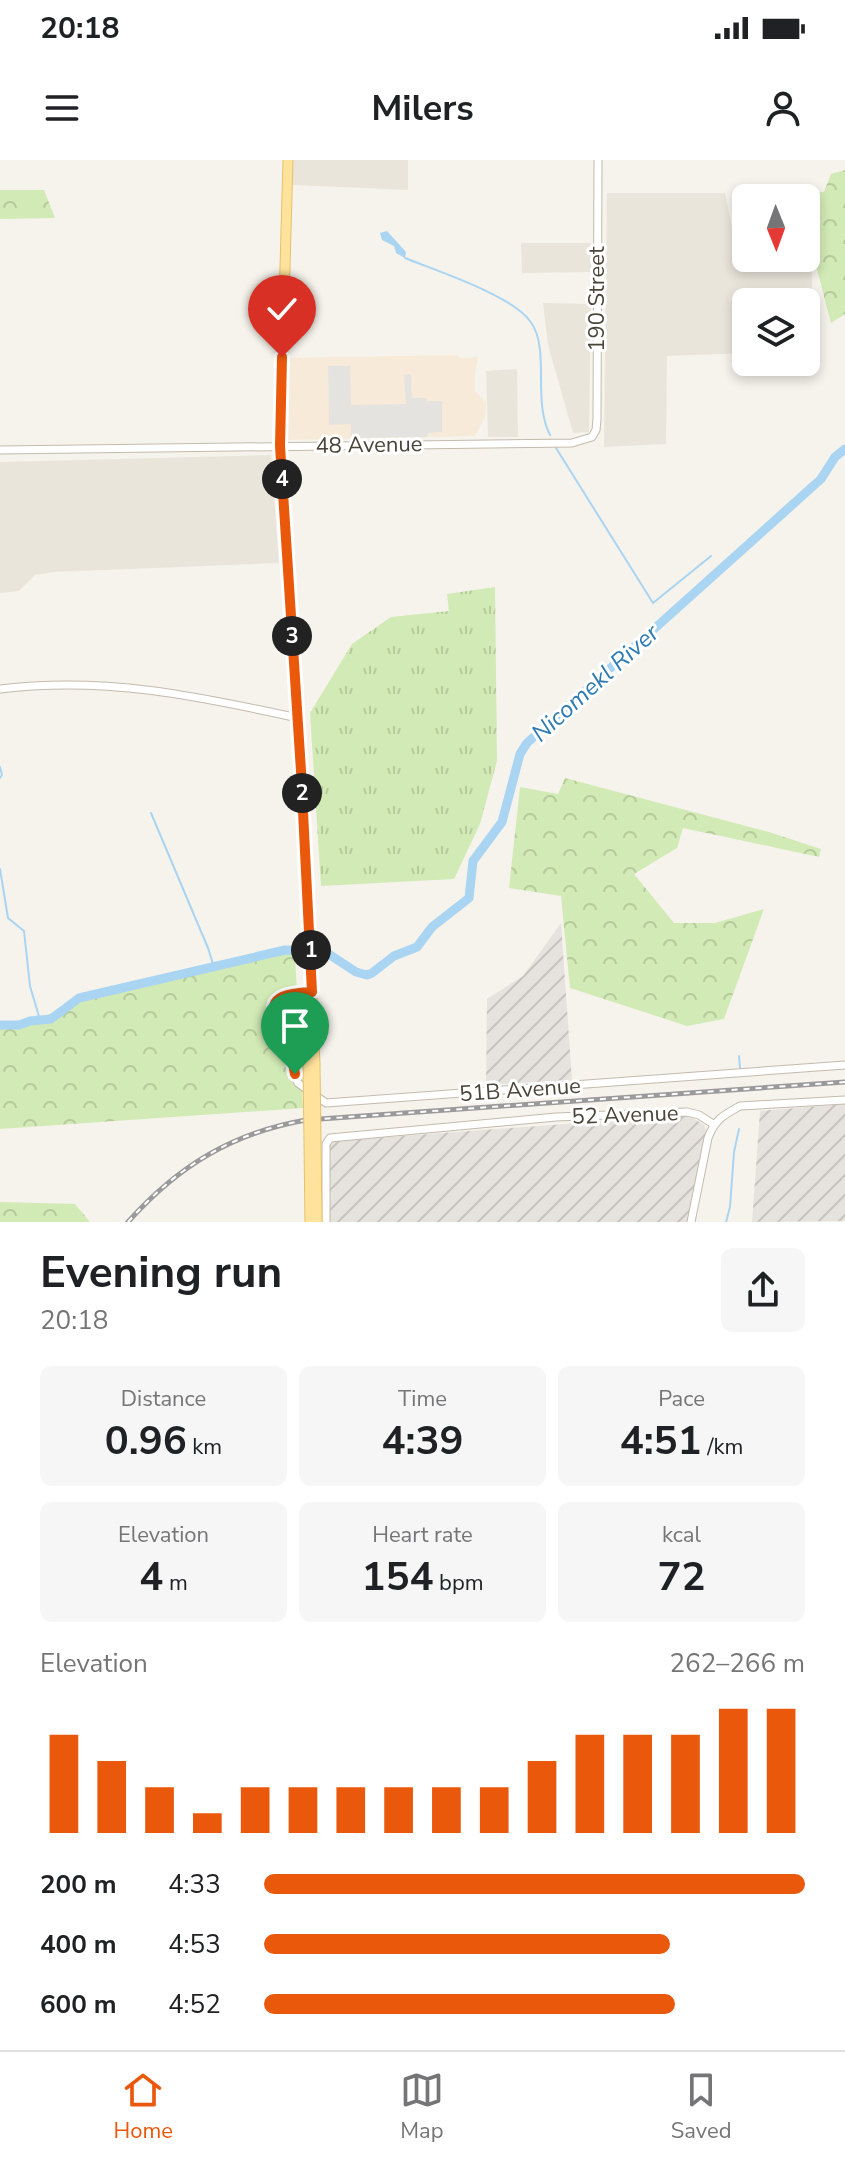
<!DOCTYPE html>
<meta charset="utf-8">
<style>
:root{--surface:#fff;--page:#f6f6f6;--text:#202124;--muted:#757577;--line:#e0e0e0;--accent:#ea580c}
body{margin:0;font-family:"Nunito Sans",sans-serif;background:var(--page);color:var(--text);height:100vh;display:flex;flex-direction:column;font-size:30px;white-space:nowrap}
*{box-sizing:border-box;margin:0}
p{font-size:26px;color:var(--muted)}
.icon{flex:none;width:44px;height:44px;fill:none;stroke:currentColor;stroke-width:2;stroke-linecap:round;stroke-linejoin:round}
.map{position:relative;height:1062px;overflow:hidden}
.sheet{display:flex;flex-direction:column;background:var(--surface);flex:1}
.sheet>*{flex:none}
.needle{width:52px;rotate:179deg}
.buttons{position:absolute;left:732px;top:24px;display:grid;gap:16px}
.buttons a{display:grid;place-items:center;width:88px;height:88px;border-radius:12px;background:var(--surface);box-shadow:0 4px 12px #0003;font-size:40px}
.pin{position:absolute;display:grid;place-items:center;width:68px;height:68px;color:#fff;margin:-82px -34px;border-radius:50% 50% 50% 0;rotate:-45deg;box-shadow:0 0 8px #0007}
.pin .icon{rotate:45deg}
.km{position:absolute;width:40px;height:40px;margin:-20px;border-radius:50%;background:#222;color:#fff;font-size:22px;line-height:40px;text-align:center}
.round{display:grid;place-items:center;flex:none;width:84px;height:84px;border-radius:12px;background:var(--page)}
.headline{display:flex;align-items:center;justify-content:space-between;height:136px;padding:0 40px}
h1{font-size:44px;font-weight:700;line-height:60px}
.stats{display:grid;grid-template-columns:repeat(3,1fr);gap:12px;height:136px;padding:8px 40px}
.stats div{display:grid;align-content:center;border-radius:12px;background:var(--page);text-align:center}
.stats b{font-size:40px;font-weight:700}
.stats small{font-size:22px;font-weight:400}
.stats p{font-size:22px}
.chart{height:224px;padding:16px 40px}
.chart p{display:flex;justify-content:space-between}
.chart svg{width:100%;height:144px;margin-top:8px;stroke:var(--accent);stroke-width:6}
ul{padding:0 40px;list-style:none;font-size:26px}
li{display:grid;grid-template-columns:128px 96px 1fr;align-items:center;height:60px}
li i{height:20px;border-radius:10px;background:var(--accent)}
.status{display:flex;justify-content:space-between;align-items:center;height:56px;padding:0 40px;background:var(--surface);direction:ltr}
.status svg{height:22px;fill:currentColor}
header{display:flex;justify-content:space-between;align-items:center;height:104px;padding:0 40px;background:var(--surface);font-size:36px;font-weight:700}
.tabs{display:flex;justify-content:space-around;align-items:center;height:112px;border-top:2px solid var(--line);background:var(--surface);font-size:22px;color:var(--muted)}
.tabs a{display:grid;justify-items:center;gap:4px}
.tabs .active{color:var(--accent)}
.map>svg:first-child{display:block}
.residential{fill:#eae5da}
.commercial{fill:#f7ead8}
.industrial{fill:url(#industrial-furrows)}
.grass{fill:url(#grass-tufts)}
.forest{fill:url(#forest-crowns)}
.parking{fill:#e5e3e0}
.water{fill:#a9d4f2}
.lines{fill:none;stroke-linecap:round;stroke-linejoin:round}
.stream{stroke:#a9d4f2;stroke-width:2}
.river{stroke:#a9d4f2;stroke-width:9}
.minor-casing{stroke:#c2bbae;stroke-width:9}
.major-casing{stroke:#e6c16a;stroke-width:11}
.minor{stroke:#fff;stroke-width:7}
.major{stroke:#ffe39c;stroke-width:9}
.rail-casing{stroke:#9a9a9a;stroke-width:5}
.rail{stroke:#fff;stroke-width:2;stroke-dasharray:6;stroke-linecap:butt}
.major-bridge-casing{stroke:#e6c16a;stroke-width:11;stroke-linecap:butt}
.major-bridge{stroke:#ffe39c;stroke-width:9}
.route-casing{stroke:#fff;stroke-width:16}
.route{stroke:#ea580c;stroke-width:10}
.labels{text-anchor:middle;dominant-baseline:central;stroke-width:6;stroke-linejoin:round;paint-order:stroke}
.street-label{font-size:22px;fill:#4b4439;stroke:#fff}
.water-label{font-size:24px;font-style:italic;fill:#2e7ab2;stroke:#fff}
</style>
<div class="status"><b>20:18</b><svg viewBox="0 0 49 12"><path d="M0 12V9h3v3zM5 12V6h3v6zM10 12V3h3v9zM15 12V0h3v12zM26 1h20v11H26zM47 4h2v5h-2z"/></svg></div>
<header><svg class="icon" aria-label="menu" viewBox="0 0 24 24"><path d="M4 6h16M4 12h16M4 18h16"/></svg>Milers<svg class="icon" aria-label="person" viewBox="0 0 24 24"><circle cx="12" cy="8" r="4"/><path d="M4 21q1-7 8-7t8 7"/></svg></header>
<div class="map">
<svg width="845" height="1062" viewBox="0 0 845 1062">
<defs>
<pattern id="industrial-furrows" width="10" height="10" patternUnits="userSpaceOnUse" patternTransform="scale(2)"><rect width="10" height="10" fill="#e6e2dd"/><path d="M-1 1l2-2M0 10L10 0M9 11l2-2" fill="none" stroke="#c7c3be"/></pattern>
<pattern id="grass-tufts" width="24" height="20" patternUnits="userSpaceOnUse" patternTransform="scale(2)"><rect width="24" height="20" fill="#d2eab5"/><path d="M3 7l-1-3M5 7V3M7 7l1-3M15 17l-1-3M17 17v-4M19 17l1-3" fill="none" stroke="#b6ca9c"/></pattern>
<pattern id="forest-crowns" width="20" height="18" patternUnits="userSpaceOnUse" patternTransform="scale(2)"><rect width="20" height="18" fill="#d2eab5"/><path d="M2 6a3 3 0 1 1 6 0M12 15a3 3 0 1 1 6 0" fill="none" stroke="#b6ca9c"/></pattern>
</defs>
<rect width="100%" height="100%" fill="#f6f3ec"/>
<path class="residential" d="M293,0h115v30l-116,-5z
M607,33h118l7,35 14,4v26h60v-10l2,1 4,20 1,82h-7v-49h-60v51l-79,3 -1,88 -62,3z
M521,83h70v29l-69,1z
M543,143l48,1 -2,128 -16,1 -25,-88z
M517,209l1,68h-30l-2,-66z
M271,295l8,108 -226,9 -18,3 -16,16 -19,2v-131z"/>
<path class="commercial" d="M457,195l3,3 18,-1 -3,17v17l11,11 -1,15 -10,19 -188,4 -1,-82z"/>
<path class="industrial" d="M561,763l11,157 -86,5 1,-86 36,-23z
M845,944v117l-93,1 8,-111z
M688,955l16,10 2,6 -18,91h-358l-1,-74 2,-5 3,-2z"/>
<path class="grass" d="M495,427l2,174 -17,63 -26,55 -133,7 -11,-173 42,-69 39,-27 58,-6 -2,-17z"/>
<path class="forest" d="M845,10v144l-14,9 -20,-77 -5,-2v-46h-60v30l-7,-2 -7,-28 92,-6 7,-18z
M0,30h44l11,28 -55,1z
M565,618l204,54 52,17 -2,8 -136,-29 -6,20 -43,26 40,49h41l49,-14 -40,110 -37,7 -117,-38 -9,-92 -52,-8 11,-101 38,7z
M269,793l26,2 8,153 -303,21v-106c34,3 68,-19 100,-28 56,-16 112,-29 169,-42z
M0,1042l75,2 15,18h-90z"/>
<path class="parking" d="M328,206h22l1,39 55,-1 -2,-29 7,-1 1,24h14l1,3h15v31l-14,1 -1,4 -76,1v-14l-22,1z"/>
<path class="water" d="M387,71l19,21 -1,6 -9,-5 -2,-7 -12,-6 -2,-7z"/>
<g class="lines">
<path class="stream" d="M405,98c32,13 106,37 125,63 7,9 9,19 10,29 3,29 -3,59 10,85
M556,288l97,155 58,-47
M0,607l2,8 -2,3
M151,653l57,135 6,19
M0,709l8,49 16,13 6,55 10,34
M739,896l1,12
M726,1062l4,-15 4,-55 5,-23"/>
<path class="river" d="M0,865h19l11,-4 21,-2 28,-21 206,-48 39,1 32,21 11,3 5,-2 22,-17 23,-9 15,-20 37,-29 4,-37 29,-39 18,-68 7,-11 294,-264 14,-22 10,-8"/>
<g class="minor-casing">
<path id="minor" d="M0,290l572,-7 20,-6 4,-7 1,-11 1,-259
M0,529c103,-13 198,7 298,29
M312,832c-15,1 -43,1 -37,23 2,8 9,15 12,23 6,14 5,31 11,45l28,20 519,-38
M326,1062v-78l4,-6 226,-21 131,-5 12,3 14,9
M691,1062l17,-84c7,-19 16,-23 32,-32l105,-6"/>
</g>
<g class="major-casing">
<path id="major" d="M288,0l-8,286 21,325 14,292
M285,835c17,1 20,12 23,27"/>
</g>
<use href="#minor" class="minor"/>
<use href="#major" class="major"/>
<g class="rail-casing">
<path id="rail" d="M128,1062c50,-56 104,-89 178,-102l539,-38"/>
</g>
<use href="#rail" class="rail"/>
<g class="major-bridge-casing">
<path id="major-bridge" d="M308,903l2,159
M315,903l2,159"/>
</g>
<use href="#major-bridge" class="major-bridge"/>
</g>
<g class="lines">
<g class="route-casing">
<path id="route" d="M282,197l-2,89 21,325 11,221c-18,1 -48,2 -35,28 4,8 9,14 12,23 3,10 4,21 6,31"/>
</g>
<use href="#route" class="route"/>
</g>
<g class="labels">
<g class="street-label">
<text transform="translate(597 139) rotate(-90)">190 Street</text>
<text transform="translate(369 285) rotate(-1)">48 Avenue</text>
<text transform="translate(520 930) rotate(-4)">51B Avenue</text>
<text transform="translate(625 955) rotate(-2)">52 Avenue</text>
</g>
<g class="water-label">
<text transform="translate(595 523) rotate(-42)">Nicomekl River</text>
</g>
</g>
</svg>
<div class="buttons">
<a><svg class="needle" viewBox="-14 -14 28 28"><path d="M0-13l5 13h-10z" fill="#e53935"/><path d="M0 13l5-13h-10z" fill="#757577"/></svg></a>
<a><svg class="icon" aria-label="layers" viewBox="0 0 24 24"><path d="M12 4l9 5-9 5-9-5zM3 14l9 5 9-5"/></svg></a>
</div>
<div class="pin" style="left:295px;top:914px;background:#1e9e55"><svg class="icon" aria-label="arrive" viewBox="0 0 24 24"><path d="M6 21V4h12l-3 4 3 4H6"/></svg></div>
<div class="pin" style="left:282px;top:197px;background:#d93025"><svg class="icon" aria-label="check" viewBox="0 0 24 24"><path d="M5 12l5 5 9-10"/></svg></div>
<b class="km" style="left:311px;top:790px">1</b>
<b class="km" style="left:302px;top:633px">2</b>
<b class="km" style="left:292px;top:476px">3</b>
<b class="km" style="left:282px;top:319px">4</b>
</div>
<section class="sheet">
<div class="headline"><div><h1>Evening run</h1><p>20:18</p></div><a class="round"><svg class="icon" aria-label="share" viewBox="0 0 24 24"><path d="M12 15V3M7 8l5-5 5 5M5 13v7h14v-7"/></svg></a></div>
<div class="stats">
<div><p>Distance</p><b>0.96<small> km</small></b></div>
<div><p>Time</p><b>4:39</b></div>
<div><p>Pace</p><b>4:51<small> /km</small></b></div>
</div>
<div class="stats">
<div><p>Elevation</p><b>4<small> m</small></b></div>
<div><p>Heart rate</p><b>154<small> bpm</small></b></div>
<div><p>kcal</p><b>72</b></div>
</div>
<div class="chart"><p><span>Elevation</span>262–266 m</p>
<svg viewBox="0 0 160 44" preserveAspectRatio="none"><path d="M5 44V14M15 44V22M25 44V30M35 44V38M45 44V30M55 44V30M65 44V30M75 44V30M85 44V30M95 44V30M105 44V22M115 44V14M125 44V14M135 44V14M145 44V6M155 44V6"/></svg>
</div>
<ul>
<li><b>200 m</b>4:33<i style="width:100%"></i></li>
<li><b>400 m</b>4:53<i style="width:75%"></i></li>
<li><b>600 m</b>4:52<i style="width:76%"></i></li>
</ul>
</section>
<nav class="tabs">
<a class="active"><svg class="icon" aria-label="home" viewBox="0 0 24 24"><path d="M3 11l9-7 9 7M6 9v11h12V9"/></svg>Home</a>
<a><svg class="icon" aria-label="map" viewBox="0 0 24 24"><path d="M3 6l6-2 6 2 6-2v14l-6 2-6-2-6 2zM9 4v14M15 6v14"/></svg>Map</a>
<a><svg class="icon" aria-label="saved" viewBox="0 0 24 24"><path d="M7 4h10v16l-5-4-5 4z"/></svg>Saved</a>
</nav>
